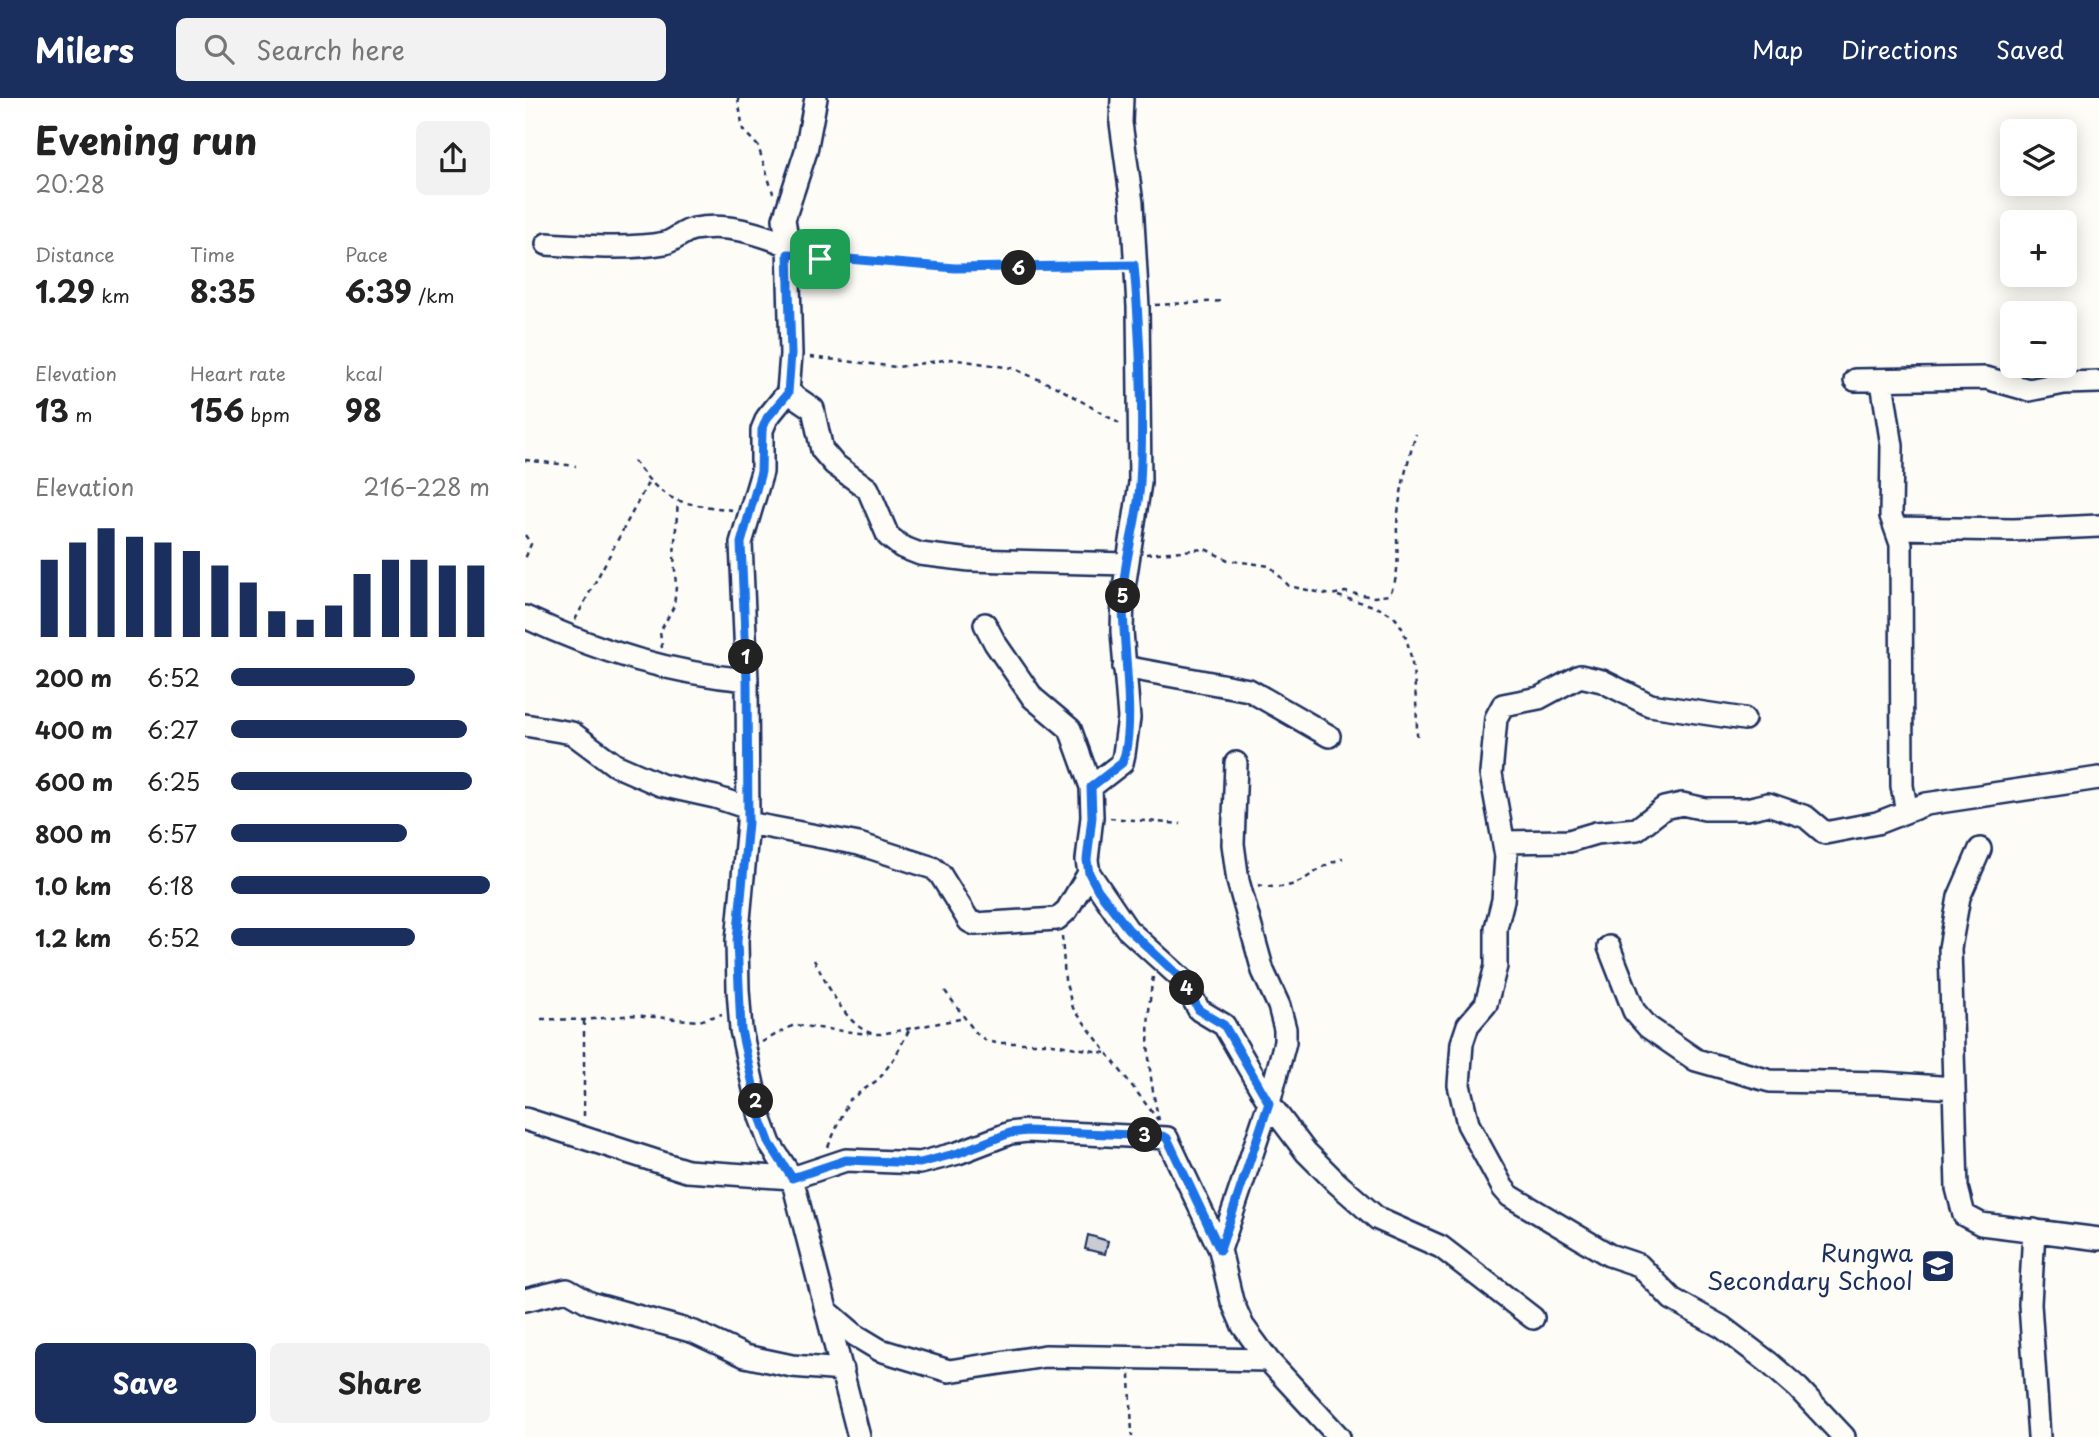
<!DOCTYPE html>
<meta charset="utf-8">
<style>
:root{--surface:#fff;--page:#f2f2f2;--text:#222;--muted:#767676;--accent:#1b2f5e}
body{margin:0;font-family:"Playpen Sans",sans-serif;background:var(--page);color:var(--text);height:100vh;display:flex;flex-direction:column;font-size:26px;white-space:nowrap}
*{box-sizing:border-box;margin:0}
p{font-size:23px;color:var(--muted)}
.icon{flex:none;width:38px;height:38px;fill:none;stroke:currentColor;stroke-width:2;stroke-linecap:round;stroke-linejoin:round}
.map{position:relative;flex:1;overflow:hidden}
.sheet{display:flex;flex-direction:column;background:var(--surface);width:525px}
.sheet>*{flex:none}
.controls{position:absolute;left:1475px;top:21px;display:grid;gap:14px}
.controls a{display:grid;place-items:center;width:77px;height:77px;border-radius:10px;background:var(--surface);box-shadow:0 4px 18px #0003;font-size:35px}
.pin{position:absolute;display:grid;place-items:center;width:60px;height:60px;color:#fff;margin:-30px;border-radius:14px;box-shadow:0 4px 10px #0006}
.km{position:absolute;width:35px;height:35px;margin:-18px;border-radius:50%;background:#222;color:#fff;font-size:19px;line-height:35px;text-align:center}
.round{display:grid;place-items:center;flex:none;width:74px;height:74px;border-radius:10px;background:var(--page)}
.overview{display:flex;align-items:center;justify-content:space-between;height:119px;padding:0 35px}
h1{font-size:38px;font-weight:700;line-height:52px}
.metrics{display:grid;grid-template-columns:repeat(3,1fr);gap:10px;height:119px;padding:7px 35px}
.metrics div{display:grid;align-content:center}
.metrics b{font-size:30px;font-weight:700}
.metrics small{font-size:19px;font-weight:400}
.metrics p{font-size:19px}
.chart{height:196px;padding:14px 35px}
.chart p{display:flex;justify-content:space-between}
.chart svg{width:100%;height:126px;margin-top:7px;stroke:var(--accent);stroke-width:6}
.button{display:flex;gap:14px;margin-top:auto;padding:14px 35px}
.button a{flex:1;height:80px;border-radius:10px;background:var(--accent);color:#fff;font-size:28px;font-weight:700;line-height:80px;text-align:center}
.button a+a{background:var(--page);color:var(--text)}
ul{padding:0 35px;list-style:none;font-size:23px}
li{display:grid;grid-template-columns:112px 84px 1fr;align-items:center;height:52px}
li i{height:18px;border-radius:9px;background:var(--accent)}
header{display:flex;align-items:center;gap:42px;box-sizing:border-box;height:98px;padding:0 35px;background:var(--accent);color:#fff}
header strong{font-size:33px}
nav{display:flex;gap:38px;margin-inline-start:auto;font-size:24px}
.search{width:490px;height:63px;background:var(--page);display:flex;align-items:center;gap:18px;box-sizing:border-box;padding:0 24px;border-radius:10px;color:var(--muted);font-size:26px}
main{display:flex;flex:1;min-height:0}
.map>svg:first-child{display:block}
.building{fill:#c9ccd3;stroke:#1b2f5e;stroke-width:2}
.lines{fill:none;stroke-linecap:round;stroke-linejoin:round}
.minor-casing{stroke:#1b2f5e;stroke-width:26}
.path{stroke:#1b2f5e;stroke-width:2.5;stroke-dasharray:5 5;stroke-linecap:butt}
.minor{stroke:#fdfcf7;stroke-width:21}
.route-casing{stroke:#fff;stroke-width:14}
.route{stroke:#1a73e8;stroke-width:9}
.labels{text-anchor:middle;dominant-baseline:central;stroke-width:5;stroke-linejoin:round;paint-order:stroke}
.poi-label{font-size:24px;fill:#1b2f5e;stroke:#fdfcf7;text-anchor:end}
</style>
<header>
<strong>Milers</strong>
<div class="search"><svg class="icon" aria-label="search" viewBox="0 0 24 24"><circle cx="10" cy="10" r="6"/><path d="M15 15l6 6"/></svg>Search here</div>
<nav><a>Map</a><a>Directions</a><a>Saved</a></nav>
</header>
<main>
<section class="sheet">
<div class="overview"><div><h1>Evening run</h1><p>20:28</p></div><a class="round"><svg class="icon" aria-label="share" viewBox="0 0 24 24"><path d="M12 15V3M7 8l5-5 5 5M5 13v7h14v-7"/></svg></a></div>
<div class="metrics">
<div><p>Distance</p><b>1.29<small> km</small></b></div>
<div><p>Time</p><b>8:35</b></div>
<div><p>Pace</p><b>6:39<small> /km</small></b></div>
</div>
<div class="metrics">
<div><p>Elevation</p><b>13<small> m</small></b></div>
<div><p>Heart rate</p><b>156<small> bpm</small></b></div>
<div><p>kcal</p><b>98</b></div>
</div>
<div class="chart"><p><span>Elevation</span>216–228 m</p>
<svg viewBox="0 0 160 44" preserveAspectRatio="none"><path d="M5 44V17M15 44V11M25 44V6M35 44V9M45 44V11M55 44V14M65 44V19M75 44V25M85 44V35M95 44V38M105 44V33M115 44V22M125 44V17M135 44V17M145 44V19M155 44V19"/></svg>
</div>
<ul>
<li><b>200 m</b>6:52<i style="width:71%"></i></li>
<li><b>400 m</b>6:27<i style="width:91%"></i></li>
<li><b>600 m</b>6:25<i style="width:93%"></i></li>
<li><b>800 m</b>6:57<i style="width:68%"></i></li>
<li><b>1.0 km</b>6:18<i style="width:100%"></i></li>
<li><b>1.2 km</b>6:52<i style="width:71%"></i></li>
</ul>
<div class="button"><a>Save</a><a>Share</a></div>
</section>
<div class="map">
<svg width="1574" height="1339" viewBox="0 0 1574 1339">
<rect width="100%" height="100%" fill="#fdfcf7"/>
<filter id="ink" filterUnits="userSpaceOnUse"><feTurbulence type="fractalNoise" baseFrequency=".0143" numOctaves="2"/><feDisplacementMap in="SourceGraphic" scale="14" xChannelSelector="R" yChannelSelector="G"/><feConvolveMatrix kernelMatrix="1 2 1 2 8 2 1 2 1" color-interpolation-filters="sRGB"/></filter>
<g filter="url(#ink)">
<path class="building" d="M563,1137l20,6 -3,13 -20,-5z"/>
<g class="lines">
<g class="minor-casing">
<path id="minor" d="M291,0l-10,53 -22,68 4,26 3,109 -3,38 -21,26 -5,12v42l-21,71 6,137 1,143 -11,118 1,48 3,41 19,87 10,27 22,34 67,259
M22,146c38,2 80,6 118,-1 11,-3 18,-12 29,-14 33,-6 64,4 94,16
M1330,282l131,-2 43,12 35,-7 35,-1
M1357,284l10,64 -1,70 10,28 1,242 5,25
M263,294l25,17 9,41 12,14 34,25 20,47 14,11 18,7 50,6 157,4
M1371,430l117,2 86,-4
M0,519c72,34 143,56 222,63
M460,526l10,19 38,55 37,31 21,58 1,30 -5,43 2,13 38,56 55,50 17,31 25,15 45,78 37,49 31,31 41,36 63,28 92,71
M599,569l125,23 80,46
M1219,621l-94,-14 -48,-24 -22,-5 -41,22 -36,7 -7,13 -5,56 15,82 -3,44 -7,28v38l-10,38 -18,21 -6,18 -3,42 9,39 35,64 7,8 99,59 30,10 33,34 50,28 46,35 30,26 46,49
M0,627l47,8 43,32 46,20 54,12 33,11
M566,689l31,-24 2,-9 5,-36 -7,-87 1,-37 17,-111 -2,-176 -6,-104 -11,-80 1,-25
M223,725l111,21 74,24 7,6 29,47 6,3 82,-5 10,-9 22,-37
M980,744l64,-1 27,-8 41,-4 27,-21 18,-4 23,5h42l21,-5 38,13 19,16 52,-10 49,-19 173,-26
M1455,751l-21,48 -9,51 7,240 7,27 17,9 118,15
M1084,849l25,64 14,16 48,33 74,21 112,2 72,5
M0,1021l162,52 105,7 54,-18 74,3 38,-10 52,-20 17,-2 140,7 53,112 12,51 11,25 25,34 71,77
M1509,1132l-4,74 9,133
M695,1152l49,-147 16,-61v-13l-6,-23 -16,-35 -25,-90 -5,-37 3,-81
M0,1202l42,-10 23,13 104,29 51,24 47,10 51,4
M303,1214l27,23 25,15 69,21 96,-15 223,4"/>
</g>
<path class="path" d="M213,0l5,32 15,16 15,47
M280,159l36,-1 114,12 164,-2
M630,207l69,-4
M285,259l87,10 54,-8 61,9 47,20 63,37
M0,362l51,6
M109,363c33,45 45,41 98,49
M0,437l6,9 -6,15
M621,456l59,-5 23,11 42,6 19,20 42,9 14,-3 29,5 15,-2c13,-21 7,-47 8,-70 2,-32 10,-61 19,-91
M813,498c16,5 45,10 57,22 20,20 22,90 22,118
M50,522l74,-139
M137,550l-2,-16 14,-26 2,-19 -2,-32 4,-54
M585,720l71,6
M733,787c45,9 47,-14 85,-27
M537,838l3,44 8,28 85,112
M289,862c13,23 36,77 67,74l84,-16
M628,879c-8,50 -6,94 6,143
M420,893l31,42 9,7 11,3h51l59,10
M16,921l43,1 48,-5 67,6 23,-7
M59,923v98
M237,944l32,-17 74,9
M303,1049l21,-47 30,-21 16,-22 15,-29
M605,1276l2,63"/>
<use href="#minor" class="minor"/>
</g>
</g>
<g class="lines" filter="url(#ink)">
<g class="route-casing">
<path id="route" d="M263,156l167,14 179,-3c6,70 10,148 6,218 -2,39 -17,77 -17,116 -1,43 14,129 -1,164l-31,24 1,30 -5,43 2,13 9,17 30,39 54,50 17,31 25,15 45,78 -49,147 -53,-112 -5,-2 -135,-5 -17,2 -52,20 -38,10 -74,-3 -54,18 -22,-34 -10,-27 -19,-87 -4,-89 11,-118 -1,-143 -6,-137 20,-71 1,-42 5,-12 21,-25 3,-39z"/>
</g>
<use href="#route" class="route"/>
</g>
<defs>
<g id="school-square" transform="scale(1.75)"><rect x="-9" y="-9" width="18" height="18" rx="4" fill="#1b2f5e" stroke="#fdfcf7"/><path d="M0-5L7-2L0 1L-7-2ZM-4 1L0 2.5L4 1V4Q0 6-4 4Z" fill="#fff"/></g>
</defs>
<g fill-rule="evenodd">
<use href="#school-square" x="1413" y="1168"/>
</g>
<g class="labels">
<g class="poi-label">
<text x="1388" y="1154">Rungwa<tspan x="1388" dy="28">Secondary School</tspan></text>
</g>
</g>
</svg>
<div class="controls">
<a><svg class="icon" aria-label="layers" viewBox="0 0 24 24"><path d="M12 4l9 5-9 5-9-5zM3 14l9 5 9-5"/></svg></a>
<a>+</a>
<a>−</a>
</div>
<div class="pin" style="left:295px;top:161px;background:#1e9e55"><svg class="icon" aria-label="arrive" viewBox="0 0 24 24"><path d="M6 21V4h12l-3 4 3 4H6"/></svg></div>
<b class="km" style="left:221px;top:559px">1</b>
<b class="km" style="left:231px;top:1003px">2</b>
<b class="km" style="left:620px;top:1037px">3</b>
<b class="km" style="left:662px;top:890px">4</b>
<b class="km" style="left:598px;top:498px">5</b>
<b class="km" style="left:494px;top:170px">6</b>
</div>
</main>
